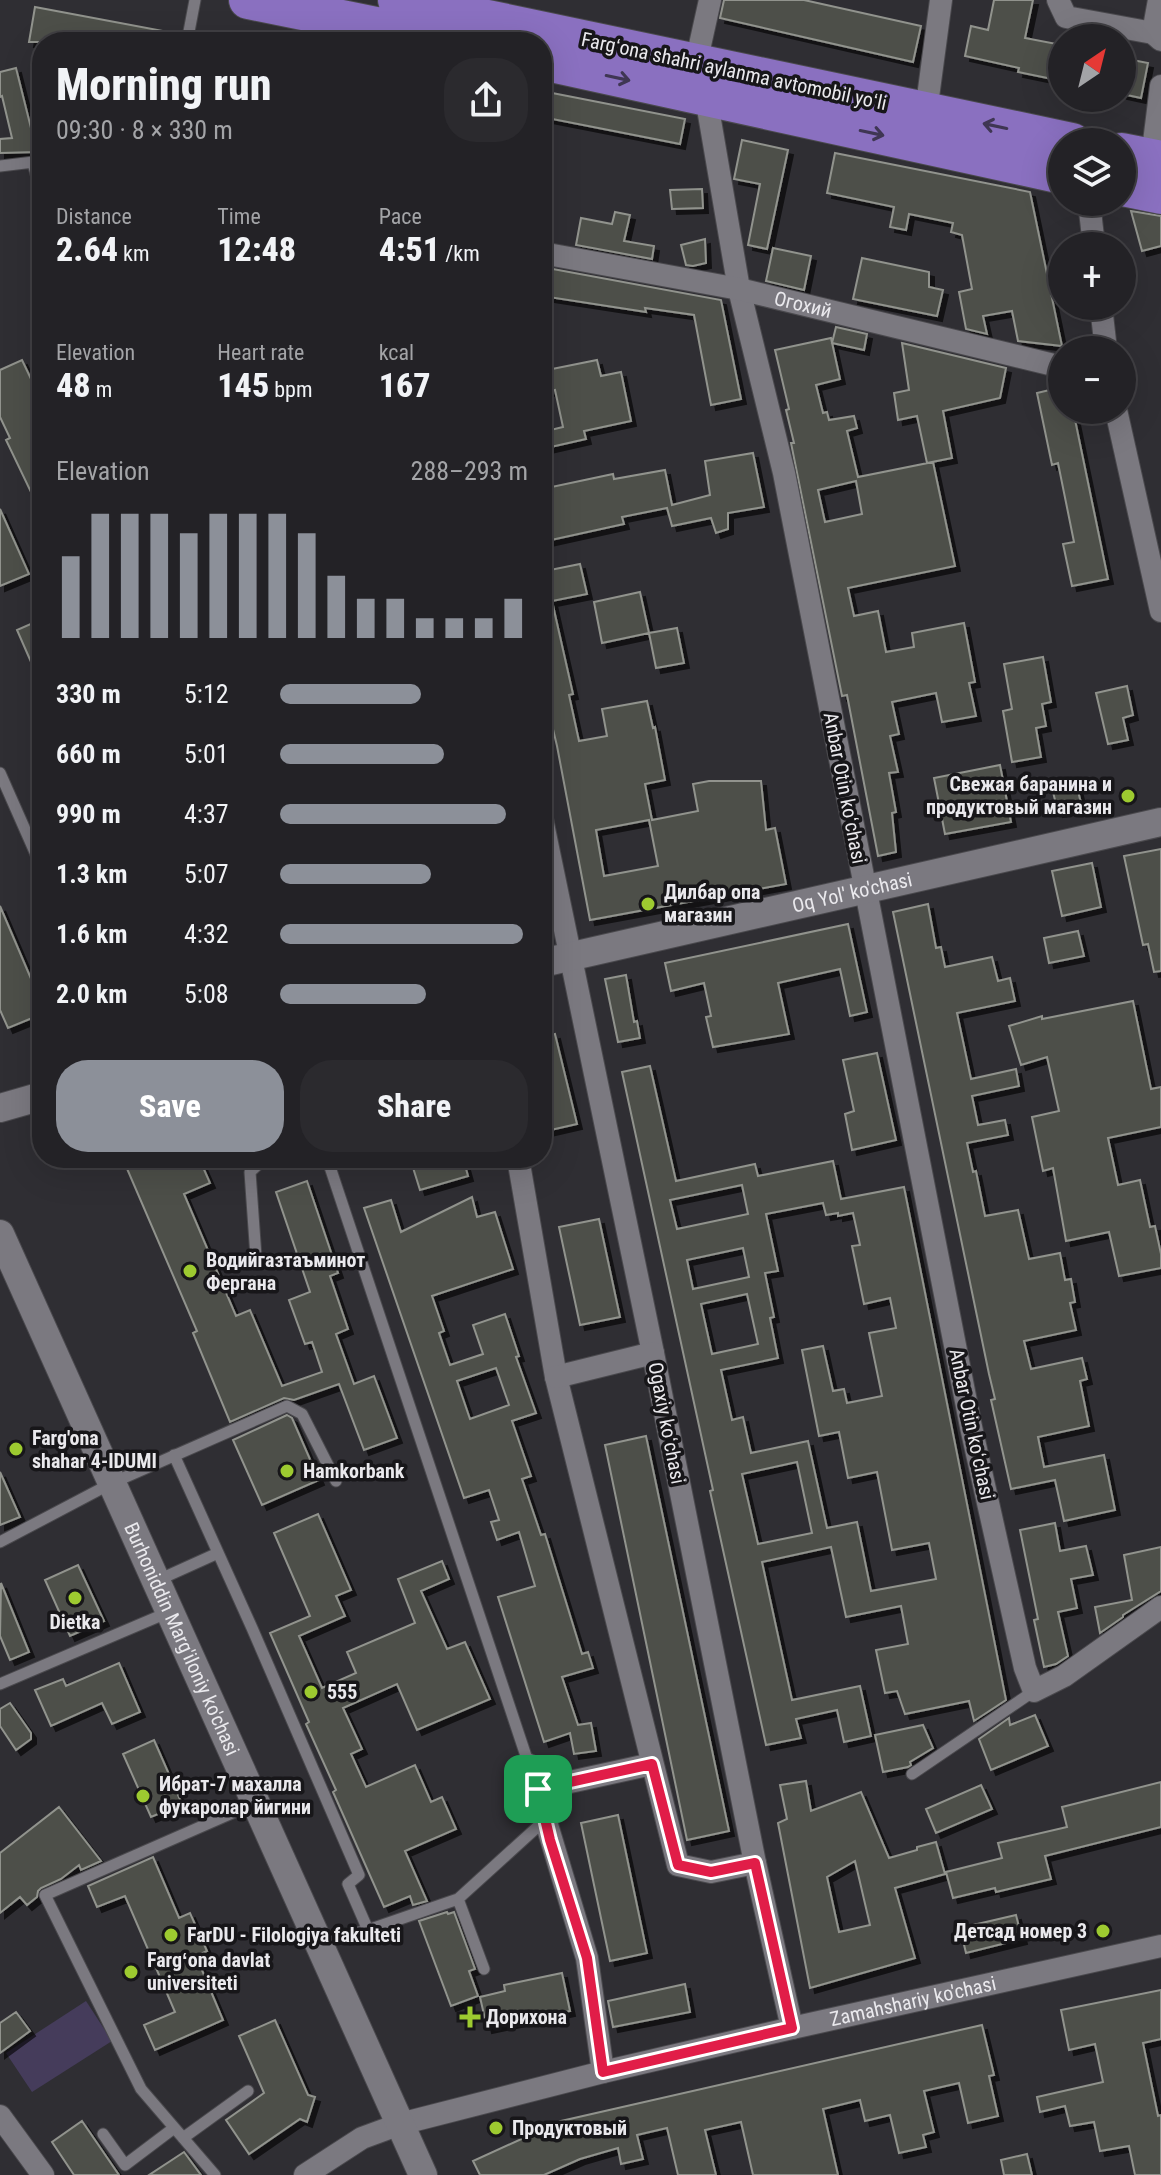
<!DOCTYPE html>
<meta charset="utf-8">
<style>
:root{--surface:#232226;--page:#2b2a2e;--text:#f1f3f6;--muted:#a3a4a7;--line:#403f43;--accent:#8c9099}
body{margin:0;font-family:"Roboto Condensed",sans-serif;background:var(--page);color:var(--text);height:100vh;display:flex;flex-direction:column;font-size:30px;white-space:nowrap}
*{box-sizing:border-box;margin:0}
p{font-size:26px;color:var(--muted)}
.icon{flex:none;width:44px;height:44px;fill:none;stroke:currentColor;stroke-width:2;stroke-linecap:round;stroke-linejoin:round}
.map{position:relative;flex:1;overflow:hidden}
.details{position:absolute;left:32px;top:32px;width:520px;height:1136px;display:flex;flex-direction:column;background:var(--surface);border-radius:32px;box-shadow:0 8px 32px #0002,0 0 0 2px var(--line)}
.details>*{flex:none}
.needle{width:52px;rotate:35deg}
.buttons{position:absolute;left:1048px;top:24px;display:grid;gap:16px}
.buttons a{display:grid;place-items:center;width:88px;height:88px;border-radius:50%;background:var(--surface);box-shadow:0 8px 32px #0002,0 0 0 2px var(--line);font-size:40px}
.pin{position:absolute;display:grid;place-items:center;width:68px;height:68px;color:#fff;margin:-34px;border-radius:16px;box-shadow:0 4px 12px #0006}
.round{display:grid;place-items:center;flex:none;width:84px;height:84px;border-radius:32px;background:var(--page)}
.head{display:flex;align-items:center;justify-content:space-between;height:136px;padding:0 24px}
h1{font-size:44px;font-weight:800;line-height:60px}
.figures{display:grid;grid-template-columns:repeat(3,1fr);gap:12px;height:136px;padding:8px 24px}
.figures div{display:grid;align-content:center}
.figures b{font-size:34px;font-weight:800}
.figures small{font-size:22px;font-weight:400}
.figures p{font-size:22px}
.chart{height:224px;padding:16px 24px}
.chart p{display:flex;justify-content:space-between}
.chart svg{width:100%;height:144px;margin-top:8px;stroke:var(--accent);stroke-width:6}
.button{display:flex;gap:16px;margin-top:auto;padding:16px 24px}
.button a{flex:1;height:92px;border-radius:32px;background:var(--accent);color:#fff;font-size:32px;font-weight:800;line-height:92px;text-align:center}
.button a+a{background:var(--page);color:var(--text)}
ul{padding:0 24px;list-style:none;font-size:26px}
li{display:grid;grid-template-columns:128px 96px 1fr;align-items:center;height:60px}
li i{height:20px;border-radius:10px;background:var(--accent)}
.map>svg:first-child{display:block}
.green{fill:#453c5b}
.building{fill:#4d504a;stroke:#91938d;stroke-width:2;fill-rule:evenodd;filter:url(#shadow)}
.lines{fill:none;stroke-linecap:round;stroke-linejoin:round}
.service-casing{stroke:#4a494d;stroke-width:13}
.minor-casing{stroke:#4a494d;stroke-width:24}
.tertiary-casing{stroke:#4a494d;stroke-width:30}
.trunk-casing{stroke:#4a494d;stroke-width:40}
.service{stroke:#7b7980;stroke-width:11}
.minor{stroke:#7b7980;stroke-width:22}
.tertiary{stroke:#7b7980;stroke-width:28}
.trunk{stroke:#8a70c0;stroke-width:38}
.oneway{stroke:#3f3653}
.route-casing{stroke:#fff;stroke-width:16}
.route{stroke:#e11d48;stroke-width:10}
.poi-dot{fill:#9dca30;stroke:#171619;stroke-width:3}
.labels{text-anchor:middle;dominant-baseline:central;stroke-width:7;stroke-linejoin:round;paint-order:stroke}
.street-label{font-size:20px;fill:#eae9ed;stroke:#171619}
.poi-label{font-size:20px;font-weight:bold;fill:#eae9ed;stroke:#171619;text-anchor:start}
</style>
<div class="map">
<svg width="1161" height="2175" viewBox="0 0 1161 2175">
<defs>
<filter id="shadow"><feDropShadow dx="5" dy="5" stdDeviation="0" flood-color="#0009"/></filter>
</defs>
<rect width="100%" height="100%" fill="#2f2e33"/>
<path class="green" d="M86,2001l26,40 -80,51 -26,-39z"/>
<path class="building" d="M724,0h80l117,26 -8,36 -193,-44z
M994,0h39l-8,38 37,7v36l-44,-9 1,-4 -54,-12 6,-30 17,4z
M35,7l144,27 -1,8h-149z
M1122,58l26,5 -7,35 -19,-4z
M16,68l21,84 -37,1v-14l12,-1 -10,-42 -2,1v-25z
M542,91l143,28 -5,25 -138,-27z
M742,140l46,10 -21,99 -19,-4 12,-61 -26,-5z
M835,153l195,39 32,154 -44,-5 -6,-30 -29,5 4,18 -21,-5 -7,-37 13,-3 -10,-54 -11,-3 2,-9 -44,-9 -3,16 -16,-3 4,-20 -67,-14z
M702,189l1,19 -31,1 -2,-19z
M1131,211l30,5v30l-19,5z
M615,212l15,3 -6,26 30,5 -2,13 -76,-14 5,-27 31,6z
M705,239l1,24 -13,3 -7,-1 -5,-20z
M773,248l38,8 -7,34 -38,-9z
M862,258l67,14v15l14,3 -6,26 -84,-17z
M542,267l179,33 20,99 -30,6 -17,-90 -49,-7 1,4 -104,-16z
M836,327l31,7 -3,16 -32,-7z
M831,338l9,41 -24,6 7,28 4,-1 2,8 25,-4 3,12 -10,3 11,46 75,-15 22,104 -107,22 6,28 24,-5 8,41 28,-5 -2,-14 52,-10 11,59 -6,1 7,33 -34,6 -6,-29 -44,9 7,32 -9,2 8,36 -9,1 7,39 -4,1 4,39 -18,4 -31,-161 -5,1 -51,-253h3l-8,-33 3,-1 -14,-59zM856,481l6,33 -37,8 -7,-32z
M902,343l104,25 -6,30 -57,13 9,47 -25,5 -10,-47 -19,4 -4,-27 15,-3z
M22,360l20,42v113l-36,-75 4,-2 -10,-21v-47z
M597,360l4,16 20,-4 10,49 -47,10 2,8 -44,10v-17l21,-5 -8,-37 -11,2 -2,-21z
M1062,387v23h11l35,169 -36,7 -9,-42 11,-2 -16,-79 -6,2 -15,-72z
M753,453l11,54 -36,6v16l-12,4 -5,-15 -39,8 -5,-18 -45,9 2,7 -82,18v-53l71,-15 1,5 51,-9 7,35 38,-10 -5,-34z
M0,509l29,65 -29,12z
M580,564l7,30 -35,7 21,93 -4,1 10,46 28,-5 -5,-27 45,-8 6,27 2,-1 10,53 -20,4 7,36 46,-9 -5,-27 16,-3h52l5,49 9,-2 11,56 -196,36 -33,-174 -11,-46 -2,1 -2,-10v-106h6l-3,-14zM649,820l9,46 -54,10 -8,-46z
M640,592l9,41 -47,10 -8,-41z
M42,619v68l-25,-57z
M677,628l7,35 -28,5 -7,-35z
M1043,657l8,45 -9,2 4,22 -10,2 5,29 -29,5 -9,-51 9,-2 -8,-45z
M1127,686l6,29 -10,3 5,22 -20,4 -12,-51z
M1000,765l11,57 -66,12 -11,-56z
M1075,779l7,28 -24,5 -7,-28z
M1161,849v122l-7,1 -6,-28 -5,1 -19,-89z
M1092,863l9,44 -39,9 -10,-45z
M928,904l8,44 5,-1 4,20 47,-10 6,24 12,-3 5,23 -58,12 14,66 45,-10 3,17 -47,10 6,29 27,-5 3,15 -41,8 6,29 3,-1 9,45 33,-6 11,49 31,-6 5,27 6,-1 4,23 -5,1 6,27 -52,11 7,28 51,-11 5,21 -7,2 9,45 -51,11 6,30 60,-12 11,55 -51,11 -9,-41 -44,9 -20,-89 4,-1 -6,-25 -96,-462z
M0,906l32,75 10,-2v35l-34,14 -8,-18z
M848,924l19,88 -17,4 -10,-47 -62,14 11,51 -76,13 -7,-30 5,-1 -7,-33 -33,8 -6,-28z
M1078,931l6,25 -35,7 -5,-25z
M626,975l8,47 3,-1 3,17 -22,4 -13,-63z
M1133,1001l18,88 10,-2v40l-53,11 10,47 22,-5 10,47 5,-1 6,28v14l-42,8 -10,-44 -43,9 -13,-73 -10,3 -11,-54 27,-6 -12,-54 -26,8 -12,-39 33,-10v3z
M555,1034l22,90 -35,8v-95z
M877,1053l19,87 -44,10 -7,-36 9,-3 -11,-51z
M650,1066l26,115 79,-17 3,12 75,-15 8,38 63,-12 102,513 -32,21 -5,-20 -64,13 -8,-23 -12,2 -9,-43 32,-6 -7,-38 -55,11 -15,-70 -69,15 30,138 68,-14 11,50 -27,6 -7,-32 -41,9 5,19 -35,7 -56,-254 3,-1 -91,-418zM742,1185l6,29 -71,15 -7,-29zM823,1203l3,12 12,-2v3l15,-3 7,32 -8,1 12,58 26,-6 6,30 -27,5 13,63 -35,7 -3,-14 -11,2 -10,-45 -21,4 17,86 20,-4 9,46 29,-6 15,78 37,-7 7,36 -65,12 -14,-69 -30,6 -19,-87 -57,12 -8,-36 -11,3 -11,-50 57,-12 -8,-40 4,-1 -9,-44 13,-2 -12,-57zM743,1248l6,29 -56,12 -6,-29zM747,1294l11,50 -46,10 -11,-50zM797,1462l15,71 -54,11 -16,-70z
M140,1158h59l11,25 -26,11 52,122 14,-6 32,76 40,-14 -10,-30 -7,2 -16,-44 21,-8 -34,-100 31,-11 31,92 -8,3 18,53 -12,5 18,50 20,-8 23,62 -33,12 -25,-66 -45,16 -10,-2 -54,24 -37,-89 4,-2 -72,-167z
M410,1158h53l5,18 -48,14z
M472,1197l5,20 18,-5 18,57 -81,27 12,35 -5,2 11,32 33,-11 -10,-29 32,-11 14,42 -3,1 20,56 -24,8 19,55 -9,3 19,56 4,-1 37,120 6,-2 5,16 -31,9 16,48 13,-2 5,28 -22,3 -4,-21 -26,9 -46,-145 37,-11 -16,-54 -22,8 -6,-18 8,-2 -10,-30 -25,8 -100,-290 27,-8 10,32zM496,1368l13,37 -39,14 -13,-38z
M599,1219l21,98 -40,8 -21,-98z
M287,1415l5,3 27,62 -57,25 -29,-65z
M646,1436l83,395 -42,9 -82,-395z
M0,1472l20,45 -20,8z
M318,1514l33,76 -15,6 9,20 -46,20 23,52 34,-15 -9,-21 68,-29 -17,-44 44,-18 7,18 -28,12 26,58 18,-7 25,57 -73,31 -20,-46 -54,24 19,41 -11,5 15,33 49,-22 16,37 11,-5 14,32 -51,22 22,50 -14,4 -3,-9 -26,11 -51,-115 3,-2 -30,-66 3,-2 -39,-89 40,-17 -36,-83z
M1055,1523l5,28 26,-5 7,29 -22,4 6,29 -19,4 10,44 -12,8 -12,3 -10,-47 4,-1 -18,-89z
M1161,1547v44l-38,24v2l-23,16 -5,-26 37,-7 -8,-45z
M78,1565l26,56 -34,15 -25,-56z
M1,1583l28,69 -19,8 -10,-24z
M119,1663l21,49 -28,12 -10,-21 -51,23 -16,-36 28,-11 3,7z
M10,1703l21,30v6l-15,11 -16,-24v-17z
M1035,1715l13,31 -57,24 -12,-31 30,-21 1,7z
M923,1725l10,23 -23,14 1,3 -3,2 -25,5 -8,-37z
M154,1740l28,64 -31,13 -28,-63z
M806,1781l5,30 50,-19 28,66 28,-8v-3l19,-5 9,32 -50,14 20,70 -105,30 -32,-165 9,-4 -7,-34zM855,1861l15,64 -31,7 -12,-55z
M1161,1782v45l-116,29 6,23 -55,13 -1,-4 -42,10 -7,-26 56,-14 -4,-15 69,-16 -5,-20z
M981,1785l11,24 -56,24 -10,-24z
M59,1807l42,54 -20,9 -2,-5 -18,14 -20,9 -3,3 -1,6 -10,8 -7,-8 -20,16v-60z
M618,1815l29,138 -37,8 -29,-138z
M153,1857l26,61 11,-5 17,38 -11,5 27,64 -68,30 -11,-25 31,-13 -50,-116 -28,11 -9,-21z
M447,1912l1,2 6,-2 21,57 -6,2 9,25 -27,10 -32,-85z
M1016,1915l6,24 -56,14 -6,-25z
M562,1973l8,38 -83,17 -7,-31 25,-6 -1,-6z
M685,1984l5,28 -77,15 -5,-26z
M1161,1990v49l-18,4 15,73 3,-1v60h-26l-6,-29 -29,5 -6,-29 -24,4 -5,-20 -25,6 -3,-15 66,-15 -8,-38 -26,6 -8,-40z
M16,2012l14,19 -30,22v-30z
M275,2020l33,75 7,2 -8,25 -7,-3 -51,35 -23,-34 38,-27 -25,-57z
M982,2025l12,50 -5,1 9,40 -30,7 -9,-40 -35,8 10,41 -11,3 3,12 -27,6 -9,-38 -25,6 -5,-21 -37,9 15,66h-85l-12,-53 -36,8 11,45h-38l-11,-47 -30,7 6,24 -22,5 -3,-16 -38,11 -36,16h-64l-7,-14 88,-40z
M82,2121l37,54h-45l-22,-33z
M184,2152l17,23h-52z
M1027,2154l5,21h-28l-3,-15z"/>
<g class="lines">
<g class="service-casing">
<path id="service" d="M187,42l8,-42
M33,163l9,33
M0,166l42,-5
M0,773l42,95
M327,1158l202,607
M256,1257l-6,-85 15,-14
M174,1455l78,173 107,247 -11,9 20,46
M0,1542l112,-59 175,-77 15,8 34,67
M156,1581l62,-28
M0,1684l169,-72
M912,1774l122,-83
M458,1899l26,70
M318,1942l50,-12 90,-31 87,-79
M103,2134l22,31 49,-37
M183,2138l65,-47
M215,2175l-74,-86 -96,-194 210,-92"/>
</g>
<g class="minor-casing">
<g id="minor">
<path d="M1058,0l8,17 87,16"/>
<path d="M1159,0l-6,33 8,7"/>
<path d="M696,63l14,-63"/>
<path d="M706,97l33,192 45,184 187,954 54,241 9,23 30,-15 97,-69"/>
<path d="M926,112l15,-112"/>
<path d="M1152,158l9,-72"/>
<path d="M1089,202l5,44"/>
<path id="s1" d="M542,253l197,36 323,78"/>
<path d="M1101,306l5,44"/>
<path d="M1116,410l45,201"/>
<path d="M542,819l111,534 102,510 37,165"/>
<path d="M518,1158l38,219 122,488 33,7 44,-9"/>
<path d="M556,1377l97,-24"/>
<path d="M529,1765l58,193 16,114"/>
<path d="M538,1789l114,-25"/>
<path d="M0,2116l43,59"/>
<path id="s2" d="M305,2175l57,-37 38,-14 203,-52 189,-44 369,-82"/>
</g>
</g>
<g class="tertiary-casing">
<g id="tertiary">
<path id="s3" d="M542,963l619,-141"/>
<path d="M0,1108l42,-12"/>
<path id="s4" d="M0,1234l423,941"/>
</g>
</g>
<g class="trunk-casing">
<path id="trunk" d="M248,0l207,42
M397,0l675,142
M542,61l520,114
M1122,152l39,8
M1122,187l39,8"/>
</g>
<use href="#service" class="service"/>
<use href="#minor" class="minor"/>
<use href="#tertiary" class="tertiary"/>
<use href="#trunk" class="trunk"/>
</g>
<defs><path id="oneway-shaft" d="M-6 0H5M1.5-3L5.5 0L1.5 3" fill="none" stroke-width="1.6" stroke-linecap="round" stroke-linejoin="round" transform="scale(2)"/></defs>
<g class="oneway">
<use href="#oneway-shaft" transform="translate(618 78) rotate(12)"/>
<use href="#oneway-shaft" transform="translate(995 126) rotate(-168)"/>
<use href="#oneway-shaft" transform="translate(872 133) rotate(12)"/>
</g>
<g class="lines">
<g class="route-casing">
<path id="route" d="M652,1764l26,101 33,7 44,-9 37,165 -189,44 -16,-114 -37,-118 -12,-51z"/>
</g>
<use href="#route" class="route"/>
</g>
<g class="poi-dot">
<circle cx="1128" cy="796" r="8"/>
<circle cx="648" cy="904" r="8"/>
<circle cx="190" cy="1271" r="8"/>
<circle cx="16" cy="1449" r="8"/>
<circle cx="287" cy="1471" r="8"/>
<circle cx="75" cy="1598" r="8"/>
<circle cx="311" cy="1692" r="8"/>
<circle cx="143" cy="1796" r="8"/>
<circle cx="1103" cy="1931" r="8"/>
<circle cx="171" cy="1935" r="8"/>
<circle cx="131" cy="1972" r="8"/>
<path d="M466 2005h8v8h8v8h-8v8h-8v-8h-8v-8h8z"/>
<circle cx="496" cy="2128" r="8"/>
</g>
<g class="labels">
<g class="street-label">
<text transform="translate(734 71) rotate(12)">Fargʻona shahri aylanma avtomobil yoʻli</text>
<text stroke="none"><textPath href="#s1" startOffset="266">Огохий</textPath></text>
<text transform="translate(845 788) rotate(79)">Anbar Otin koʻchasi</text>
<text stroke="none"><textPath href="#s3" startOffset="318">Oq Yol' ko'chasi</textPath></text>
<text transform="translate(667 1423) rotate(79)">Ogaxiy koʻchasi</text>
<text transform="translate(972 1424) rotate(78)">Anbar Otin koʻchasi</text>
<text stroke="none"><textPath href="#s4" startOffset="444">Burhoniddin Marg'iloniy ko'chasi</textPath></text>
<text stroke="none"><textPath href="#s2" startOffset="636">Zamahshariy ko'chasi</textPath></text>
</g>
<g class="poi-label">
<text x="1112" y="784" text-anchor="end">Свежая баранина и<tspan x="1112" dy="23">продуктовый магазин</tspan></text>
<text x="664" y="892">Дилбар опа<tspan x="664" dy="23">магазин</tspan></text>
<text x="206" y="1260">Водийгазтаъминот<tspan x="206" dy="23">Фергана</tspan></text>
<text x="32" y="1438">Farg'ona<tspan x="32" dy="23">shahar 4-IDUMI</tspan></text>
<text x="303" y="1471">Hamkorbank</text>
<text x="75" y="1622" text-anchor="middle">Dietka</text>
<text x="327" y="1692">555</text>
<text x="159" y="1784">Ибрат-7 махалла<tspan x="159" dy="23">фукаролар йигини</tspan></text>
<text x="1087" y="1931" text-anchor="end">Детсад номер 3</text>
<text x="187" y="1935">FarDU - Filologiya fakulteti</text>
<text x="147" y="1960">Fargʻona davlat<tspan x="147" dy="23">universiteti</tspan></text>
<text x="486" y="2017">Дорихона</text>
<text x="512" y="2128">Продуктовый</text>
</g>
</g>
</svg>
<div class="buttons">
<a><svg class="needle" viewBox="-14 -14 28 28"><path d="M0-13l5 13h-10z" fill="#e53935"/><path d="M0 13l5-13h-10z" fill="#a3a4a7"/></svg></a>
<a><svg class="icon" aria-label="layers" viewBox="0 0 24 24"><path d="M12 4l9 5-9 5-9-5zM3 14l9 5 9-5"/></svg></a>
<a>+</a>
<a>−</a>
</div>
<div class="pin" style="left:538px;top:1789px;background:#1e9e55"><svg class="icon" aria-label="arrive" viewBox="0 0 24 24"><path d="M6 21V4h12l-3 4 3 4H6"/></svg></div>
<section class="details">
<div class="head"><div><h1>Morning run</h1><p>09:30 · 8 × 330 m</p></div><a class="round"><svg class="icon" aria-label="share" viewBox="0 0 24 24"><path d="M12 15V3M7 8l5-5 5 5M5 13v7h14v-7"/></svg></a></div>
<div class="figures">
<div><p>Distance</p><b>2.64<small> km</small></b></div>
<div><p>Time</p><b>12:48</b></div>
<div><p>Pace</p><b>4:51<small> /km</small></b></div>
</div>
<div class="figures">
<div><p>Elevation</p><b>48<small> m</small></b></div>
<div><p>Heart rate</p><b>145<small> bpm</small></b></div>
<div><p>kcal</p><b>167</b></div>
</div>
<div class="chart"><p><span>Elevation</span>288–293 m</p>
<svg viewBox="0 0 160 44" preserveAspectRatio="none"><path d="M5 44V19M15 44V6M25 44V6M35 44V6M45 44V12M55 44V6M65 44V6M75 44V6M85 44V12M95 44V25M105 44V32M115 44V32M125 44V38M135 44V38M145 44V38M155 44V32"/></svg>
</div>
<ul>
<li><b>330 m</b>5:12<i style="width:57%"></i></li>
<li><b>660 m</b>5:01<i style="width:66%"></i></li>
<li><b>990 m</b>4:37<i style="width:91%"></i></li>
<li><b>1.3 km</b>5:07<i style="width:61%"></i></li>
<li><b>1.6 km</b>4:32<i style="width:98%"></i></li>
<li><b>2.0 km</b>5:08<i style="width:59%"></i></li>
</ul>
<div class="button"><a>Save</a><a>Share</a></div>
</section>
</div>
